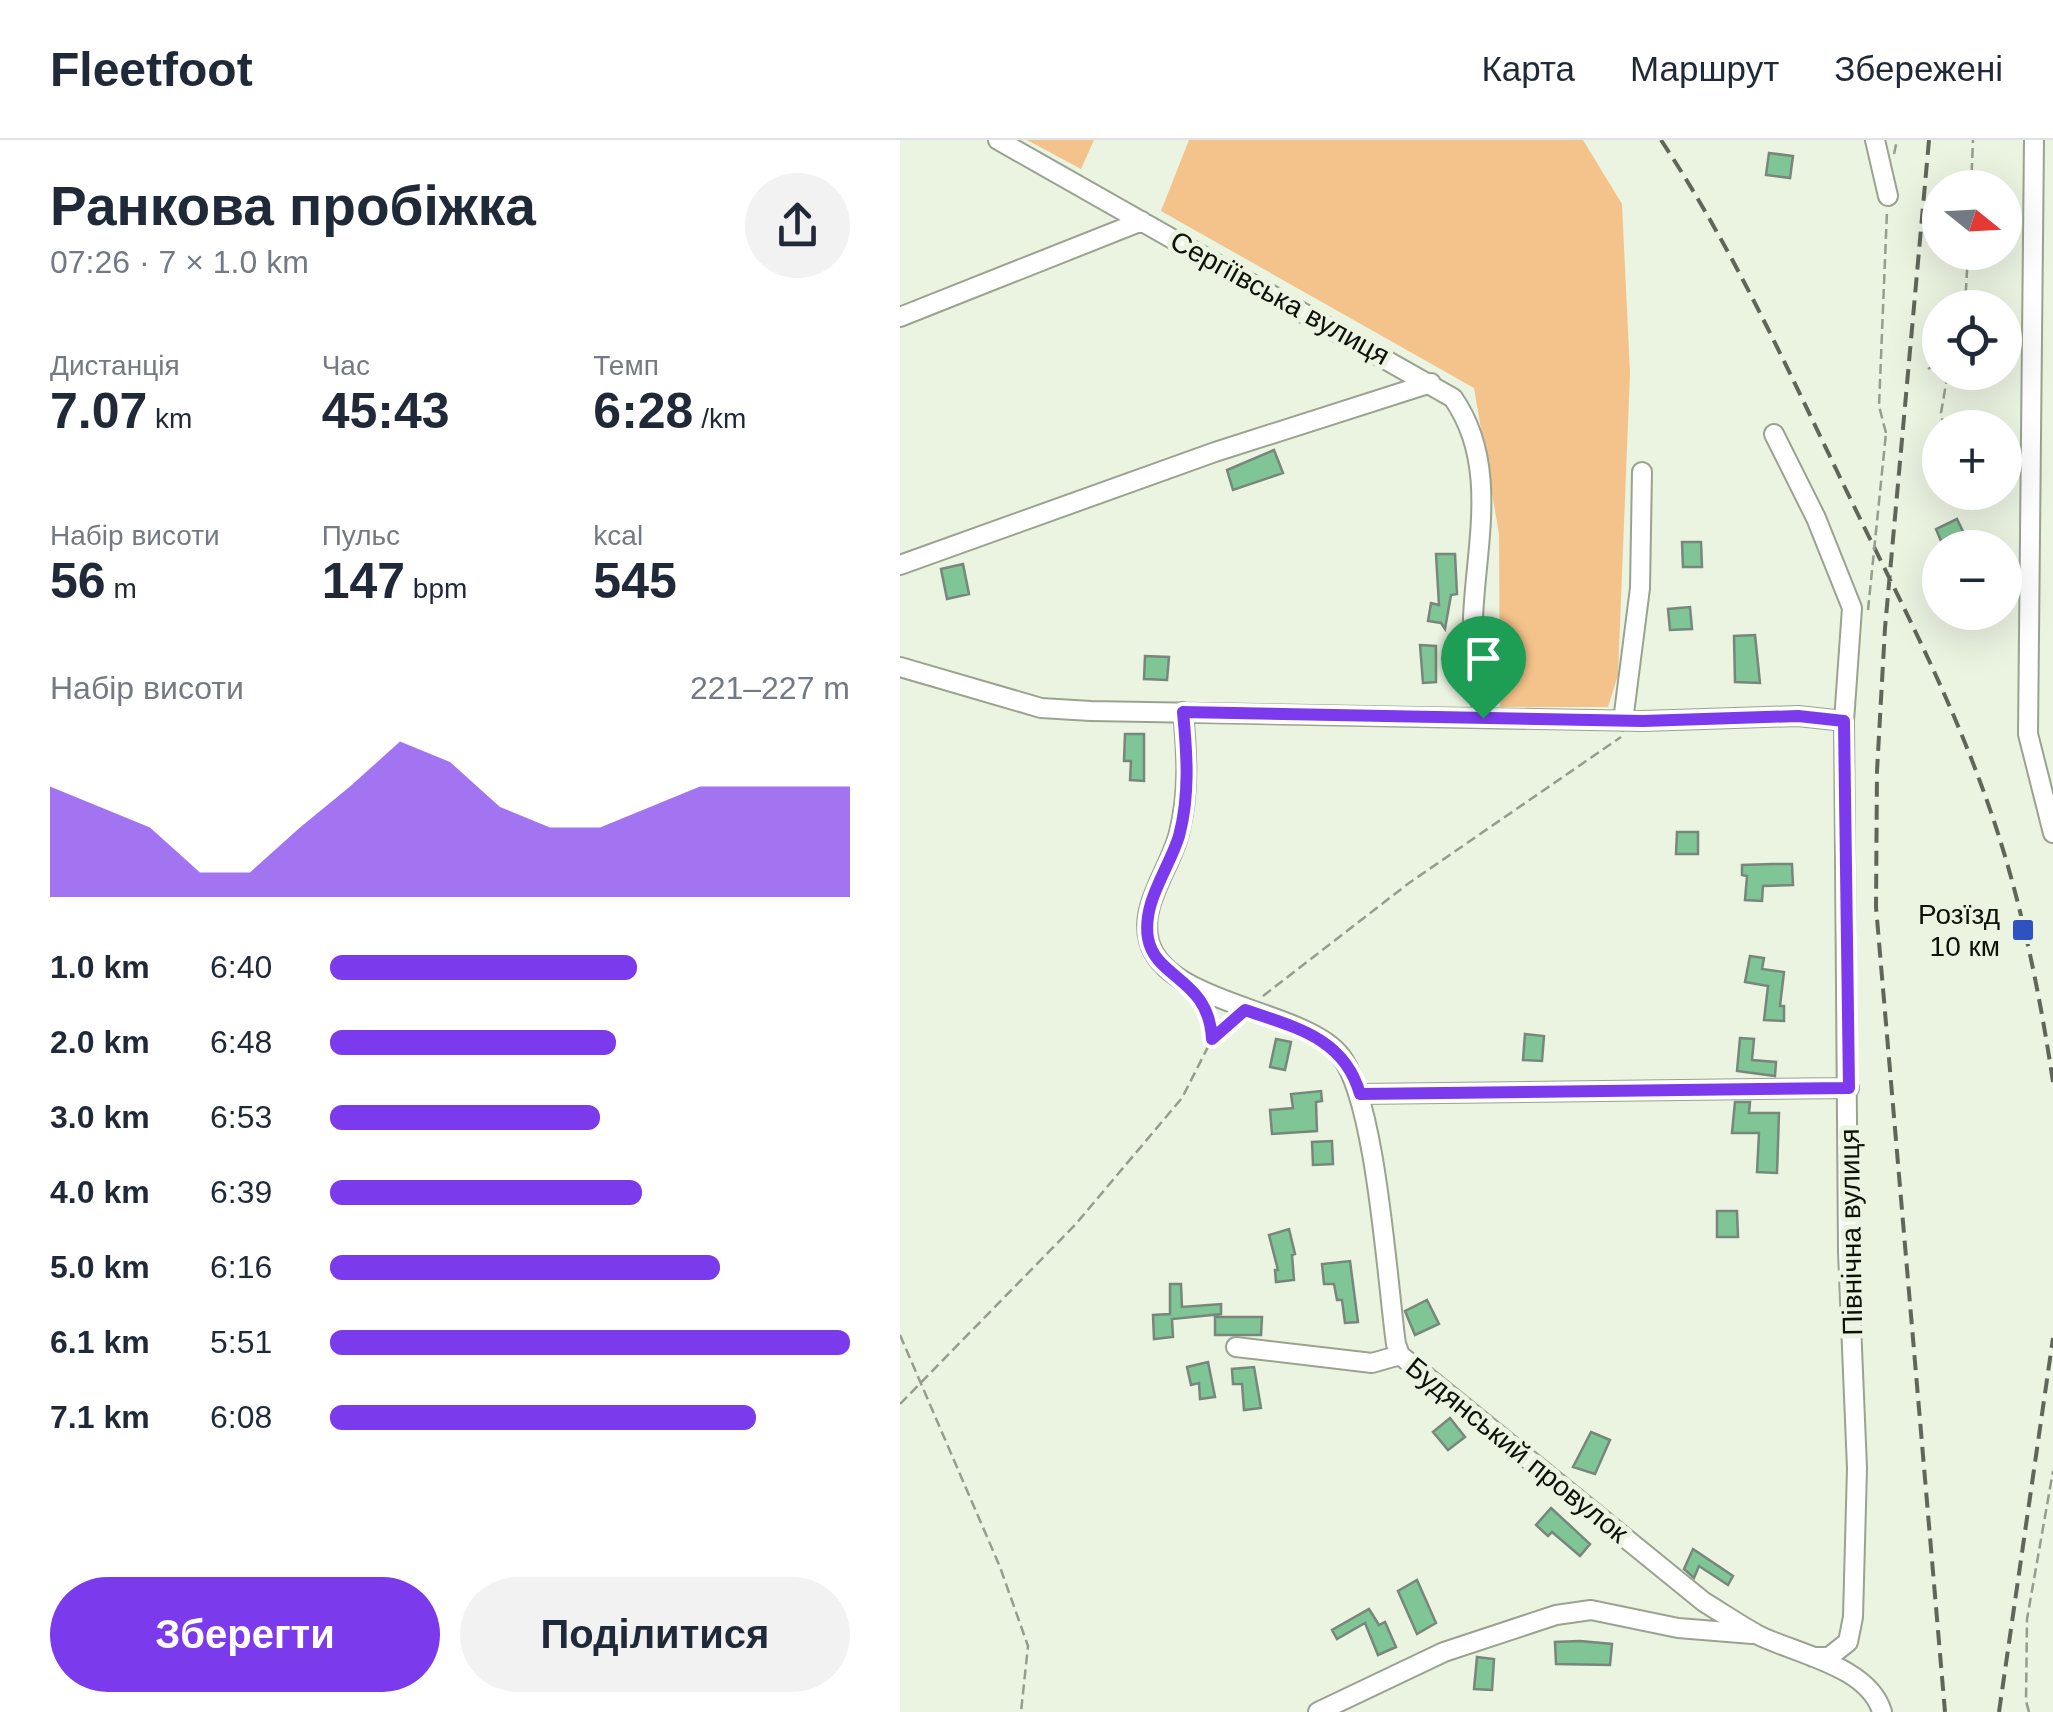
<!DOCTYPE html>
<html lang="uk">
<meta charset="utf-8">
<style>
:root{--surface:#fff;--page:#f2f2f3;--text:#1f2937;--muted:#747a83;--line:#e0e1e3;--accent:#7c3aed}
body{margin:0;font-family:Helvetica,sans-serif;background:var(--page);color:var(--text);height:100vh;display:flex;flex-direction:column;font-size:38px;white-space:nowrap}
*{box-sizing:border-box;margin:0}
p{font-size:32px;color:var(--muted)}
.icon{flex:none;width:55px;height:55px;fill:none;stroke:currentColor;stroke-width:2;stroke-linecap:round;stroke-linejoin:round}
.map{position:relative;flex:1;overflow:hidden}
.details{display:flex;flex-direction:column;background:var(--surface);width:900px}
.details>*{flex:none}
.needle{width:65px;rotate:108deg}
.buttons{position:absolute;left:1022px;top:30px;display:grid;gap:20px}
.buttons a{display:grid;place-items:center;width:100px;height:100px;border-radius:50%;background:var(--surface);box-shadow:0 10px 40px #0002;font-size:50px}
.pin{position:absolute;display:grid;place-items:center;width:85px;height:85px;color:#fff;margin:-102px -42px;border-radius:50% 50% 50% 0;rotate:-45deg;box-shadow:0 0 10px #0007}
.pin .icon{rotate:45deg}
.round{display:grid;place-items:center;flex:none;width:105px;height:105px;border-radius:52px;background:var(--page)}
.headline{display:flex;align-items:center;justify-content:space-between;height:170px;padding:0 50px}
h1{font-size:55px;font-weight:700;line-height:75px}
.stats{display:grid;grid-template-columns:repeat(3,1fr);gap:15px;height:170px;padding:10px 50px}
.stats div{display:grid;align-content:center}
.stats b{font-size:50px;font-weight:700}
.stats small{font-size:28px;font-weight:400}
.stats p{font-size:28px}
.chart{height:280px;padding:20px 50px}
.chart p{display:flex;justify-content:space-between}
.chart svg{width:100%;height:180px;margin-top:10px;fill:var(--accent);opacity:.7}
.button{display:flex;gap:20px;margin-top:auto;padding:20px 50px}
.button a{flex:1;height:115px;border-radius:60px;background:var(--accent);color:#fff;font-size:40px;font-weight:700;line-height:115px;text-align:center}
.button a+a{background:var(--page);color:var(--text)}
ul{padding:0 50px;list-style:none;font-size:32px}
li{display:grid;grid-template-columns:160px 120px 1fr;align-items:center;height:75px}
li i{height:25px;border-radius:12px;background:var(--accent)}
header{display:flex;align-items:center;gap:60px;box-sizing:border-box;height:140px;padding:0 50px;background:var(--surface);border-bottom:2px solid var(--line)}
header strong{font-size:48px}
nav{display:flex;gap:55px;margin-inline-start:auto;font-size:35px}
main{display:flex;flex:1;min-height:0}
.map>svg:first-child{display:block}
.green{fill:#f4c38b}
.building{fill:#7fc595;stroke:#77877b;stroke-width:2.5}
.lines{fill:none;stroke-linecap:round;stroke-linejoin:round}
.minor-casing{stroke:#9aa290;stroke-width:22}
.path{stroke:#969c8e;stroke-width:2.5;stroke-dasharray:10 5;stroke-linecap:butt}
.minor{stroke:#fff;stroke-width:18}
.rail{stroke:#61665b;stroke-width:4;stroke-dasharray:15 8;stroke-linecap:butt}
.path-bridge{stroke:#969c8e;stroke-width:2.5;stroke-dasharray:10 5;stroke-linecap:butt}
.route-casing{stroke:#fff;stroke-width:20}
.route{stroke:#7c3aed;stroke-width:12}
.poi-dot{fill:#2e52c2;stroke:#ebf3e1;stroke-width:4}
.labels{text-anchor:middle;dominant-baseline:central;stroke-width:10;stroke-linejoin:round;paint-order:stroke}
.street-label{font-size:28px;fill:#0e110a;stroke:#ebf3e1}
.poi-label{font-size:28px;fill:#0e110a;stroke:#ebf3e1;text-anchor:end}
</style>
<header>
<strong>Fleetfoot</strong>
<nav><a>Карта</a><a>Маршрут</a><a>Збережені</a></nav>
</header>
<main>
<section class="details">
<div class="headline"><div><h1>Ранкова пробіжка</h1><p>07:26 · 7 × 1.0 km</p></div><a class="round"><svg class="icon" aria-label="share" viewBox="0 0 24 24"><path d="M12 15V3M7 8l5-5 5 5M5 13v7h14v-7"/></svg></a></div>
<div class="stats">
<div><p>Дистанція</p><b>7.07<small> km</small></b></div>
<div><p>Час</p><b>45:43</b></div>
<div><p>Темп</p><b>6:28<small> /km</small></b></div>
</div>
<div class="stats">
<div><p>Набір висоти</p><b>56<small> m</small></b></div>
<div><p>Пульс</p><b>147<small> bpm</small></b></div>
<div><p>kcal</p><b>545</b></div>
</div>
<div class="chart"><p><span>Набір висоти</span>221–227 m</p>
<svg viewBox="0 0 160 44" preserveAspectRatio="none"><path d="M0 44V17L10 22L20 27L30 38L40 38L50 27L60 17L70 6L80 11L90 22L100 27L110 27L120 22L130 17L140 17L150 17L160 17V44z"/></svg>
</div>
<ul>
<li><b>1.0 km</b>6:40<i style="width:59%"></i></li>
<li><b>2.0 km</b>6:48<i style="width:55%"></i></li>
<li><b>3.0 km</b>6:53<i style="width:52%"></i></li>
<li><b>4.0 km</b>6:39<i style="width:60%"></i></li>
<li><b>5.0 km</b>6:16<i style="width:75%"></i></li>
<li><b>6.1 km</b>5:51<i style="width:100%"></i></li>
<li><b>7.1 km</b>6:08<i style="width:82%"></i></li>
</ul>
<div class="button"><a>Зберегти</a><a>Поділитися</a></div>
</section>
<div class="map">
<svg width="1153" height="1572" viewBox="0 0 1153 1572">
<rect width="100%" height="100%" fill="#ebf3e1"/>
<path class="green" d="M127,0h67l-13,29z
M289,0h394l39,64 8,169 -12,302 -10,32h-108l-1,-173 -25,-146 -313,-177z"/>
<path class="building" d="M869,13l24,3 -3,22 -24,-3z
M374,310l9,23 -50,17 -6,-20z
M1057,379l14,29h-27l-8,-19z
M782,402h19l1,25h-19z
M536,414h19l2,40 -6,1 -6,34 -4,-6 -13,-2 3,-18 8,2z
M63,424l6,30 -22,5 -6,-30z
M790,467l2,22 -22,1 -2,-21z
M855,495l5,48 -25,-1 -1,-46z
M520,505l16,1v36l-13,1z
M245,516l24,1 -2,23 -23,-1z
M225,594h19v47l-14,-1 1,-19h-7z
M777,692h21v22h-22z
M872,724h20l1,21 -30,1 -1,15 -17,-1 2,-24 -5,-1v-10z
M850,816l14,2 -2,11 22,3 -4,34h4v15l-20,-1 4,-34 -23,-4z
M625,894l19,2 -2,25 -19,-1z
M840,898l14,1 -2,21 24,2 -1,14 -38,-5z
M376,899l15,3 -6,28 -15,-3z
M421,951l1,10 -6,1 1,29 -45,3 -2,-24 23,-2 -2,-14z
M835,962h15l-1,11h30l-2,60 -20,-1 2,-39h-27z
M432,1001l1,23 -20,1 -1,-23z
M817,1071h20l1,26h-21z
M389,1089l6,25 -3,1 2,25 -18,2 -1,-12h3l-9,-35z
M450,1121l8,61 -13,1 -3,-23h-5l-3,-16h-10l-2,-20z
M270,1144h11l1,23 39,-3v10l-49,5 1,18 -19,2 -1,-24 17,-1z
M527,1160l12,24 -24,11 -10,-24z
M315,1177h47l-1,18h-46z
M308,1222l7,35 -15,2 -1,-16 -8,2 -4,-18z
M354,1227l7,41 -17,2 -2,-26h-9l-1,-15z
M550,1278l15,19 -17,13 -15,-18z
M691,1292l19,8 -15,34 -22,-7z
M651,1368l39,36 -10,12 -28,-24 -4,4 -12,-11z
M793,1409l40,27 -5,9 -29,-19 -5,12 -10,-9z
M517,1440l19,43 -19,11 -19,-43z
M469,1469l10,16 6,-3 11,25 -18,8 -13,-32 -28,16 -5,-9z
M680,1501l32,3 -2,21 -54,-1 -1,-22z
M577,1517l17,2 -2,31 -18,-1z"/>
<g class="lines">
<g class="minor-casing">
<path id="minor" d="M98,0l455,258c46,66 23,146 20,220 -1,32 6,68 10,100
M975,0l13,56
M1134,0l-6,594 25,99
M0,177l242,-96
M874,294l42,84 36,90 -8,113 4,531 9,216 -4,149 -5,25 -19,15h-16
M0,425l315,-113 216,-69
M0,527l141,41 50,3 552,10 155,-5 46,5
M283,572c4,42 6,81 -4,121 -8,35 -40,71 -30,108 17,64 156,69 191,114 36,44 47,225 56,289l4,11 304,247c18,11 36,23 54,33 38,19 111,31 124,77
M723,581l17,-133 2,-116
M460,954l489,-6
M336,1207l136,16 28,-8
M418,1572l126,-60 112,-37 35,-5 87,18 74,6"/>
</g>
<path class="path" d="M994,14l3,-14
M1071,48l2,-48
M1065,168l3,-56
M1105,201l13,2
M1028,229l12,-7
M1044,288l-3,-15 7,-41
M986,293l-7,-27 8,-195
M363,856l146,-113 212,-146
M313,898l20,-18
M0,1195l100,232 28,79 -7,66
M0,1264l175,-179 107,-127 30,-59 -4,-29
M1129,1572l-3,-11 1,-82 26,-148"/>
<use href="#minor" class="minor"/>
<path class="rail" d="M761,0c69,104 121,217 175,329 50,105 106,208 146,318 35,94 56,195 71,295
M1029,0l-44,488 -8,143 -1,136 69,805
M1099,1572l54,-374"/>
<path class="path-bridge" d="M968,470l18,-177"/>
</g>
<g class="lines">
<g class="route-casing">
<path id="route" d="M283,572l460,9 155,-5 46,5 5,367 -489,6c-16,-57 -66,-67 -115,-84l-33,29c-3,-61 -57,-60 -64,-101 -6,-36 21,-69 31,-102 11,-41 8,-82 4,-124z"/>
</g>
<use href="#route" class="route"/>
</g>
<rect class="poi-dot" x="1111" y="778" width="24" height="24" rx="5"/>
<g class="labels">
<g class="street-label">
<text transform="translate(380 158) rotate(29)">Сергіївська вулиця</text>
<text transform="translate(951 1092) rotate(-91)">Північна вулиця</text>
<text transform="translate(617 1310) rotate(39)">Будянський провулок</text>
</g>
<g class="poi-label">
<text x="1100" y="774">Розїзд<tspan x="1100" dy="32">10 км</tspan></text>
</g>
</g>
</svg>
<div class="buttons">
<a><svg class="needle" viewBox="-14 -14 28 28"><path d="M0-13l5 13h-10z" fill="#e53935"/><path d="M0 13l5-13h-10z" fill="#747a83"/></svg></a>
<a><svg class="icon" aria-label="locate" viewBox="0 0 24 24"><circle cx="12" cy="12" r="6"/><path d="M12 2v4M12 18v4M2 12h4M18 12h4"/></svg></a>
<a>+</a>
<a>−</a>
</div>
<div class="pin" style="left:583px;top:578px;background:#1e9e55"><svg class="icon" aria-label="arrive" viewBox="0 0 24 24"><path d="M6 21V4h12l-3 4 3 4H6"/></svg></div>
</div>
</main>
